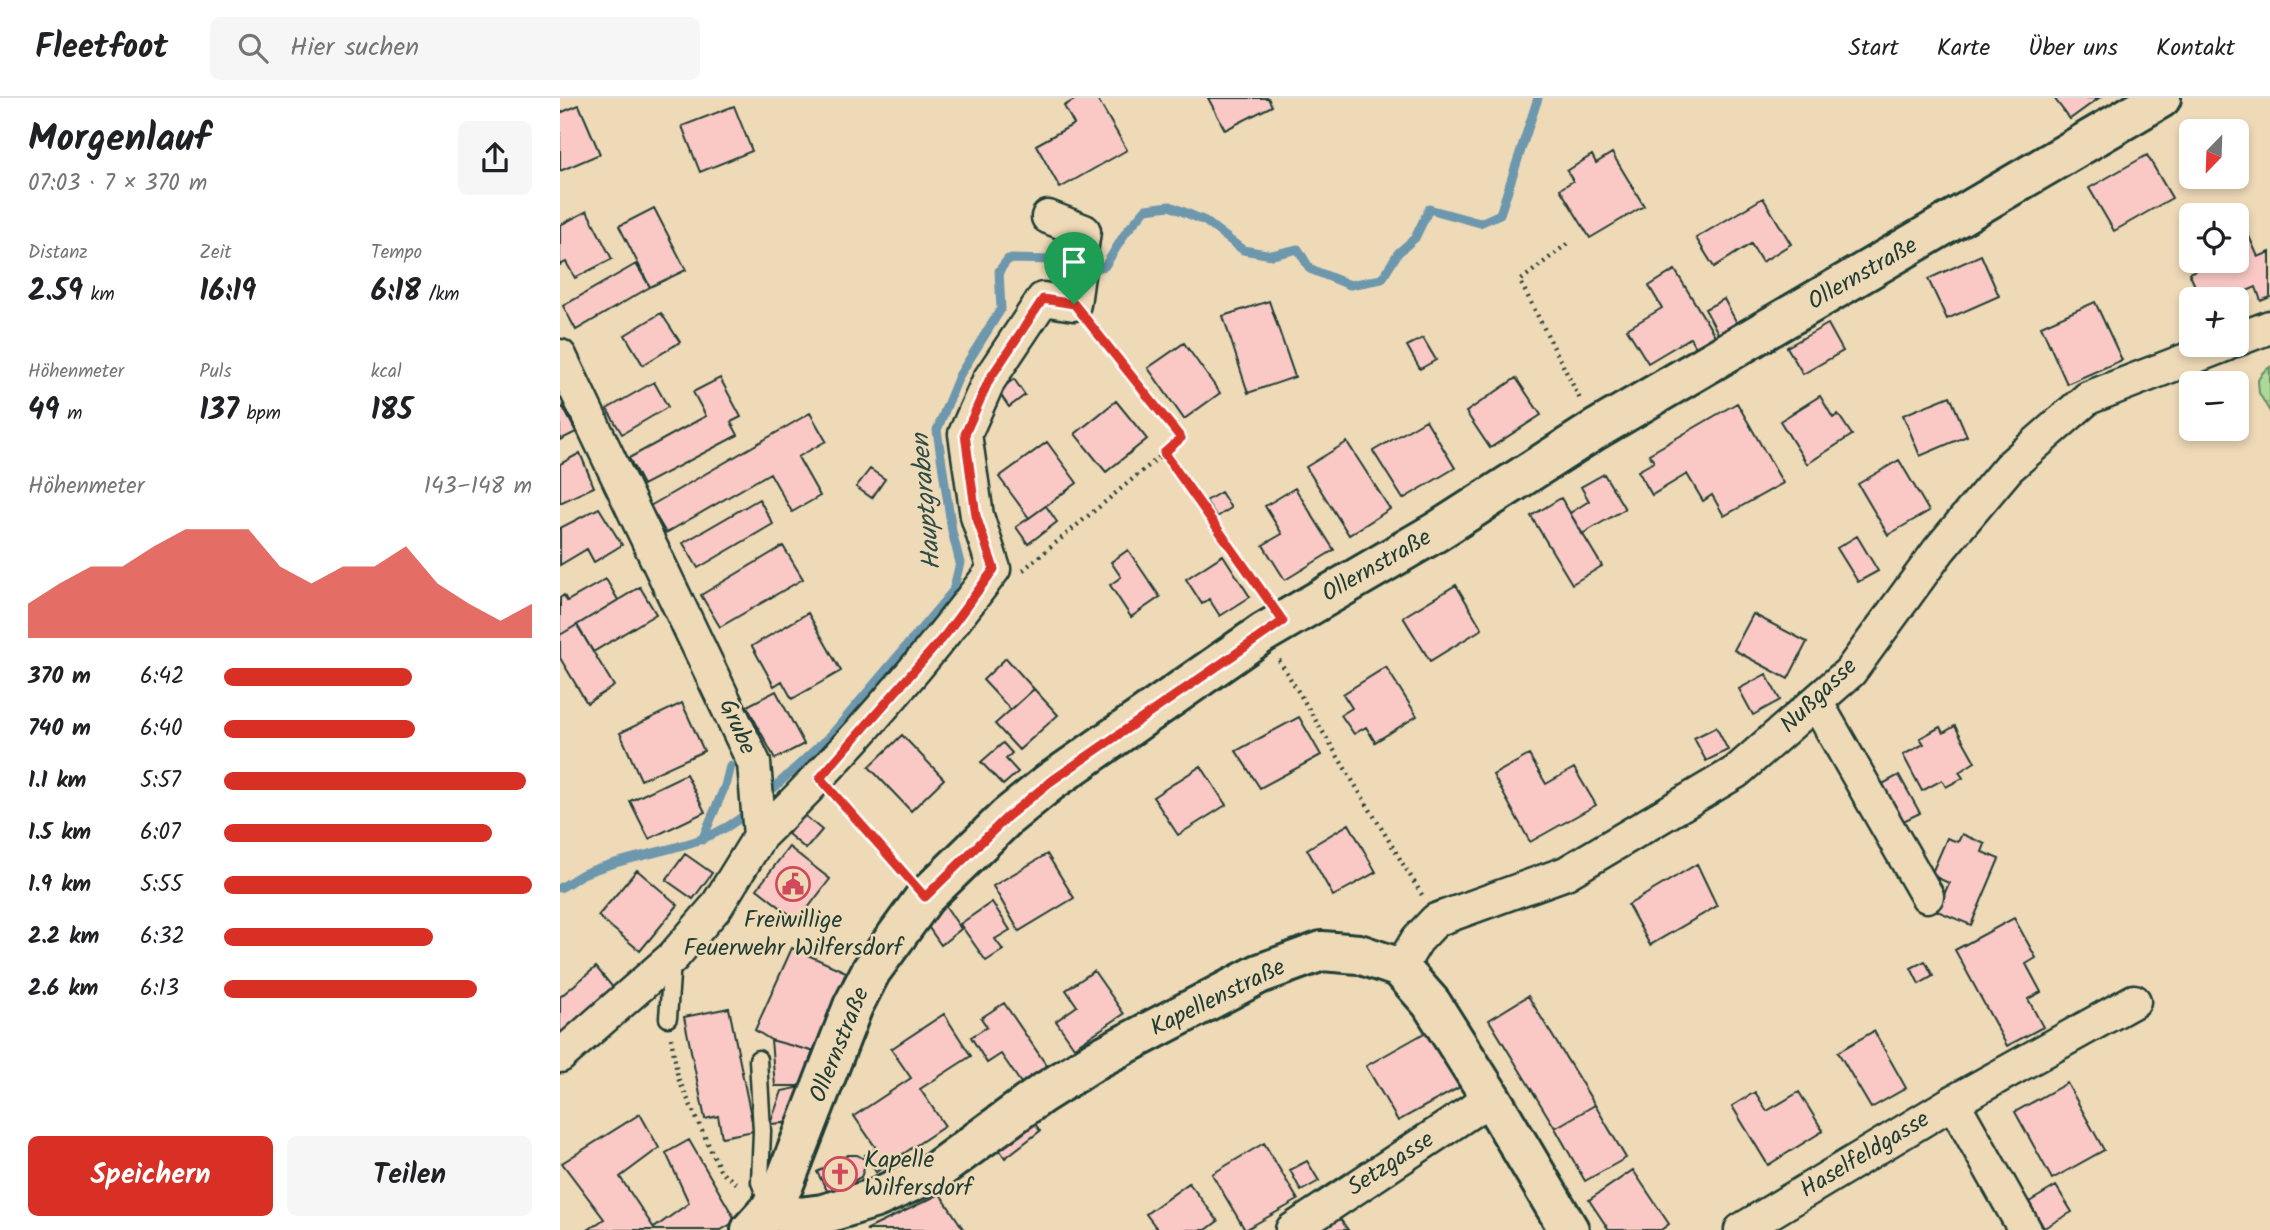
<!DOCTYPE html>
<html lang="de">
<meta charset="utf-8">
<style>
:root{--surface:#fff;--page:#f6f6f6;--text:#202124;--muted:#757577;--line:#e0e0e0;--accent:#d93025}
body{margin:0;font-family:Kalam,sans-serif;background:var(--page);color:var(--text);height:100vh;display:flex;flex-direction:column;font-size:26px;white-space:nowrap}
*{box-sizing:border-box;margin:0}
p{font-size:23px;color:var(--muted)}
.icon{flex:none;width:38px;height:38px;fill:none;stroke:currentColor;stroke-width:2;stroke-linecap:round;stroke-linejoin:round}
.map{position:relative;flex:1;overflow:hidden}
.details{display:flex;flex-direction:column;background:var(--surface);width:560px}
.details>*{flex:none}
.needle{width:46px;rotate:203deg}
.buttons{position:absolute;left:1619px;top:21px;display:grid;gap:14px}
.buttons a{display:grid;place-items:center;width:70px;height:70px;border-radius:10px;background:var(--surface);box-shadow:0 4px 10px #0003;font-size:35px}
.pin{position:absolute;display:grid;place-items:center;width:60px;height:60px;color:#fff;margin:-72px -30px;border-radius:50% 50% 50% 0;rotate:-45deg;box-shadow:0 0 7px #0007}
.pin .icon{rotate:45deg}
.round{display:grid;place-items:center;flex:none;width:74px;height:74px;border-radius:10px;background:var(--page)}
.summary{display:flex;align-items:center;justify-content:space-between;height:119px;padding:0 28px}
h1{font-size:38px;font-weight:600;line-height:52px}
.stats{display:grid;grid-template-columns:repeat(3,1fr);gap:10px;height:119px;padding:7px 28px}
.stats div{display:grid;align-content:center}
.stats b{font-size:30px;font-weight:600}
.stats small{font-size:19px;font-weight:400}
.stats p{font-size:19px}
.chart{height:196px;padding:14px 28px}
.chart p{display:flex;justify-content:space-between}
.chart svg{width:100%;height:126px;margin-top:7px;fill:var(--accent);opacity:.7}
.cta{display:flex;gap:14px;margin-top:auto;padding:14px 28px}
.cta a{flex:1;height:80px;border-radius:10px;background:var(--accent);color:#fff;font-size:28px;font-weight:600;line-height:80px;text-align:center}
.cta a+a{background:var(--page);color:var(--text)}
ul{padding:0 28px;list-style:none;font-size:23px}
li{display:grid;grid-template-columns:112px 84px 1fr;align-items:center;height:52px}
li i{height:18px;border-radius:9px;background:var(--accent)}
header{display:flex;align-items:center;gap:42px;box-sizing:border-box;height:98px;padding:0 35px;background:var(--surface);border-bottom:2px solid var(--line)}
header strong{font-size:33px}
nav{display:flex;gap:38px;margin-inline-start:auto;font-size:24px}
.search{width:490px;height:63px;background:var(--page);display:flex;align-items:center;gap:18px;box-sizing:border-box;padding:0 24px;border-radius:10px;color:var(--muted);font-size:26px}
main{display:flex;flex:1;min-height:0}
.map>svg:first-child{display:block}
.forest{fill:url(#forest-crowns);stroke:#668b66;stroke-width:2}
.lines{fill:none;stroke-linecap:round;stroke-linejoin:round}
.stream{stroke:#6c97ad;stroke-width:9}
.building{fill:#fac9c5;stroke:#1f3d34;stroke-width:2}
.lane-casing{stroke:#1f3d34;stroke-width:21}
.street-casing{stroke:#1f3d34;stroke-width:37}
.secondary-casing{stroke:#1f3d34;stroke-width:44}
.path{stroke:#1f3d34;stroke-width:4.5;stroke-dasharray:2 5;stroke-linecap:butt}
.lane{stroke:#efdab8;stroke-width:16}
.street{stroke:#efdab8;stroke-width:32}
.secondary{stroke:#efdab8;stroke-width:38}
.route-casing{stroke:#fff;stroke-width:14}
.route{stroke:#d93025;stroke-width:9}
.labels{text-anchor:middle;dominant-baseline:central;stroke-width:5;stroke-linejoin:round;paint-order:stroke}
.street-label{font-size:24px;fill:#1f3d34;stroke:#efdab8}
.poi-label{font-size:24px;fill:#1f3d34;stroke:#efdab8}
.water-label{font-size:26px;font-style:italic;fill:#2c4c48;stroke:#efdab8}
</style>
<header>
<strong>Fleetfoot</strong>
<div class="search"><svg class="icon" aria-label="search" viewBox="0 0 24 24"><circle cx="10" cy="10" r="6"/><path d="M15 15l6 6"/></svg>Hier suchen</div>
<nav><a>Start</a><a>Karte</a><a>Über uns</a><a>Kontakt</a></nav>
</header>
<main>
<section class="details">
<div class="summary"><div><h1>Morgenlauf</h1><p>07:03 · 7 × 370 m</p></div><a class="round"><svg class="icon" aria-label="share" viewBox="0 0 24 24"><path d="M12 15V3M7 8l5-5 5 5M5 13v7h14v-7"/></svg></a></div>
<div class="stats">
<div><p>Distanz</p><b>2.59<small> km</small></b></div>
<div><p>Zeit</p><b>16:19</b></div>
<div><p>Tempo</p><b>6:18<small> /km</small></b></div>
</div>
<div class="stats">
<div><p>Höhenmeter</p><b>49<small> m</small></b></div>
<div><p>Puls</p><b>137<small> bpm</small></b></div>
<div><p>kcal</p><b>185</b></div>
</div>
<div class="chart"><p><span>Höhenmeter</span>143–148 m</p>
<svg viewBox="0 0 160 44" preserveAspectRatio="none"><path d="M0 44V32L10 25L20 19L30 19L40 12L50 6L60 6L70 6L80 19L90 25L100 19L110 19L120 12L130 25L140 32L150 38L160 32V44z"/></svg>
</div>
<ul>
<li><b>370 m</b>6:42<i style="width:61%"></i></li>
<li><b>740 m</b>6:40<i style="width:62%"></i></li>
<li><b>1.1 km</b>5:57<i style="width:98%"></i></li>
<li><b>1.5 km</b>6:07<i style="width:87%"></i></li>
<li><b>1.9 km</b>5:55<i style="width:100%"></i></li>
<li><b>2.2 km</b>6:32<i style="width:68%"></i></li>
<li><b>2.6 km</b>6:13<i style="width:82%"></i></li>
</ul>
<div class="cta"><a>Speichern</a><a>Teilen</a></div>
</section>
<div class="map">
<svg width="1710" height="1132" viewBox="0 0 1710 1132">
<defs>
<pattern id="forest-crowns" width="20" height="18" patternUnits="userSpaceOnUse" patternTransform="scale(1.75)"><rect width="20" height="18" fill="#acd998"/><path d="M2 6a3 3 0 1 1 6 0M12 15a3 3 0 1 1 6 0" fill="none" stroke="#94bb84"/></pattern>
</defs>
<rect width="100%" height="100%" fill="#efdab8"/>
<filter id="ink" filterUnits="userSpaceOnUse"><feTurbulence type="fractalNoise" baseFrequency=".0143" numOctaves="2"/><feDisplacementMap in="SourceGraphic" scale="14" xChannelSelector="R" yChannelSelector="G"/><feConvolveMatrix kernelMatrix="1 2 1 2 8 2 1 2 1" color-interpolation-filters="sRGB"/></filter>
<g filter="url(#ink)">
<path class="forest" d="M1710,269v45l-11,-19 -1,-13 5,-8z"/>
<g class="lines">
<path class="stream" d="M203,700l70,-65 120,-142 7,-28 -8,-32 -15,-101 22,-54 42,-67 -2,-38 9,-12 49,1 26,11 22,-5 21,-34 20,-23 24,-3 35,15 38,29 29,5 26,-6 12,20 40,16 32,-6 16,-26 17,-15 14,-29 51,14 20,-9 38,-116
M142,742l23,-54 5,-20
M0,790c8,-4 15,-10 23,-14 55,-24 122,-22 167,-64"/>
</g>
<path class="building" d="M518,0h19l30,52 -67,38 -24,-43 38,-21 -10,-18z
M648,0h60l4,8 -47,24z
M1494,0h45l-29,21z
M19,7l21,49 -40,17v-58z
M174,8l18,45 -52,21 -18,-46z
M1052,55l32,53 -54,32 -30,-49 13,-8 -6,-10 25,-16 4,8z
M1587,57l25,43 -58,33 -25,-43z
M1203,100l28,46 -29,18 -11,-18 -37,23 -18,-29z
M94,110l32,62 -36,17 -31,-61z
M27,113l25,48 -37,19 -9,-16 -6,3v-40z
M1688,136l10,23 12,-5v45l-9,4 -5,-14 -28,12h-27l-12,-26 27,-12h20v-22z
M1421,157l18,41 -52,23 -19,-40z
M76,166l14,23 -74,43 -13,-24z
M1115,172l42,69 -19,11 -8,-12 -42,25 -21,-34 35,-21 -13,-22z
M1164,201l14,26 -19,10 -14,-26z
M709,203l26,76 -47,16 -25,-77z
M1535,204l27,58 -55,24 -26,-58z
M101,215l19,29 -37,23 -18,-30z
M1268,226l15,27 -40,23 -16,-27z
M863,240l13,22 -16,9 -13,-23z
M624,245l36,50 -36,26 -36,-51z
M160,280l21,39 -10,5 7,13 -95,50 -14,-27 77,-42 -13,-24z
M956,280l25,37 -51,33 -24,-36z
M454,281l11,16 -16,12 -11,-16z
M94,284l14,25 -46,27 -15,-25z
M1260,298l13,22 5,-4 14,21 -45,29 -27,-43z
M1390,298l17,40 -47,20 -17,-41z
M556,303l31,38 -41,33 -31,-38z
M1177,305l46,80 -59,33 -12,-21 -9,6 -16,-27 -35,21 -14,-24 16,-9 -5,-8z
M3,309l13,25 -16,8v-31z
M250,315l16,28 -28,16 22,39 -28,16 -22,-39 -104,60 -16,-27z
M866,322l29,48 -52,31 -30,-48z
M487,344l30,41 -48,35 -30,-41z
M787,344l43,67 -41,26 -43,-68z
M20,355l14,34 -34,16v-39z
M1339,362l30,51 -41,24 -30,-51z
M310,371l15,10 -13,19 -16,-11z
M1044,376l21,35 -43,25 -12,-21 19,-12 -8,-14z
M735,390l39,62 -49,30 -22,-35 19,-11 -17,-28z
M661,394l10,16 -14,9 -11,-16z
M1001,400l41,68 -30,18 -41,-68z
M199,401l14,25 -75,44 -15,-25z
M486,408l11,16 -29,22 -12,-17z
M39,410l23,37 -28,17 -7,-13 -27,16v-37z
M1297,438l21,35 -20,11 -21,-34z
M223,448l20,33 -83,48 -19,-32z
M568,452l32,47 -29,20 -21,-32 11,-8 -10,-15z
M663,457l27,42 -30,19 -11,-17 -7,5 -16,-25z
M46,481l12,21 -58,35v-37l4,-3 3,6z
M896,487l26,44 -52,32 -27,-44z
M80,489l16,27 -63,38 -16,-27z
M248,515l33,58 -49,28 -10,-18 -8,5 -22,-40z
M1193,516l54,28 -19,37 -54,-29z
M17,527l37,61 -27,17 -27,-45v-23z
M446,560l28,31 -23,21 -28,-30z
M826,569l31,49 -42,26 -9,-15 -12,7 -13,-19 11,-7 -9,-14z
M1206,576l14,26 -27,15 -14,-26z
M474,591l24,26 -39,35 -24,-26z
M216,593l28,53 -29,15 -28,-53z
M122,605l22,48 -63,29 -21,-47z
M739,619l22,38 -61,33 -24,-37z
M1395,628l20,36 -16,10 4,6 -17,9 -4,-7 -20,11 -19,-36 21,-11 -4,-6 20,-11 3,6z
M1156,629l12,23 -22,11 -12,-23z
M342,637l42,44 -33,32 -42,-44z
M443,645l9,10 -6,6 12,13 -15,13 -22,-23z
M969,657l17,29 28,-16 22,37 -66,37 -37,-67z
M641,668l25,39 -48,30 -25,-38z
M126,676l19,38 -56,27 -19,-38z
M1339,677l21,38 -25,12 -20,-37z
M244,717l18,15 -16,19 -18,-15z
M789,726l27,48 -43,24 -26,-47z
M1402,736l23,10 -3,8 17,7 -28,66 -34,-14 12,-28 -18,-8 16,-37 11,4z
M229,749l41,32 -32,42 -41,-32z
M125,756l27,19 -19,26 -27,-19z
M487,756l27,44 -55,33 -26,-45z
M1137,766l20,42 -67,39 -22,-40z
M77,772l41,35 -38,46 -42,-35z
M432,804l18,28 -15,9 8,11 -17,11 -26,-37z
M385,807l16,24 -20,16 -14,-20z
M1454,820l22,40 -10,6 15,28 -13,7 15,28 -36,19 -52,-96z
M232,850l54,24 -31,80 -44,-12 -16,-10z
M1365,863l8,15 -14,8 -8,-16z
M36,869l19,23 -55,44v-37z
M534,873l30,43 -50,33 -18,-26 21,-15 -11,-16z
M968,898l67,109 -40,23 -66,-108z
M444,905l45,66 -26,17 -22,-32 -14,9 -16,-26 16,-10 -6,-9z
M169,910l25,123 -32,6 -4,-21 -13,3 -21,-102z
M384,916l27,42 -51,33 25,37 -69,46 -11,-17 11,-7 -22,-32 57,-38 -20,-29z
M868,933l32,56 -62,34 -32,-55z
M1314,933l32,57 -35,20 -33,-56z
M211,942l44,12 -9,34h-31z
M1507,985l37,67 -52,29 -37,-67z
M246,988l-12,36 -24,2 12,-33z
M1195,994l12,19 32,-19 24,39 -55,34 -36,-59z
M1035,1007l31,53 -41,23 -30,-53z
M80,1016l19,34 -39,29 34,51 35,-25 -23,-50 23,-13 47,81 -15,9h-133l16,-11 -42,-56z
M472,1021l8,12 -35,27 -8,-12z
M704,1045l34,57 -53,30 -33,-56z
M288,1057h9l9,5 -2,9 -3,8 -32,17 -12,-22z
M747,1063l12,20 -18,10 -11,-21z
M1073,1072l36,54 -8,6h-52l-20,-30z
M629,1085l29,38 -12,9h-48l-12,-16z
M1496,1088l16,26 -28,16 -15,-26z
M380,1096l24,36h-98z
M776,1115l12,17h-31z"/>
<g class="lines">
<g class="lane-casing">
<path id="lane" d="M108,920l4,-57
M198,961l4,72 -2,51 9,23"/>
</g>
<g class="street-casing">
<path id="street" d="M1676,242l34,-13
M0,258l194,407 6,73 -44,71 -43,50 -113,99
M1256,604l111,194
M200,738c86,-83 163,-172 234,-267l-17,-53 -12,-82 24,-54 54,-81 31,5 10,-73 -36,-14
M840,870l17,-28 19,-20 130,-47 170,-101 114,-100 89,-122 69,-82 80,-70 137,-53
M1393,1004l72,128
M732,1132l199,-132
M1181,1132l212,-128 181,-101"/>
</g>
<g class="secondary-casing">
<path id="secondary" d="M210,1111l29,8 24,-3 53,-16 60,-27 104,-76 57,-36 162,-85 63,-23 37,3 41,14 31,35 60,95 78,132
M191,1132l19,-21 14,-25 69,-178 18,-35 54,-74 82,-80 43,-35 213,-149 173,-101 159,-102 566,-332"/>
</g>
<path class="path" d="M1007,146l-47,37 60,118
M532,229l89,111 -17,15 100,141
M463,472l141,-117
M719,562l143,235
M277,700l66,75
M111,940l7,40 43,94 18,13"/>
<use href="#lane" class="lane"/>
<use href="#street" class="street"/>
<use href="#secondary" class="secondary"/>
</g>
</g>
<g class="lines" filter="url(#ink)">
<g class="route-casing">
<path id="route" d="M483,201l31,5 107,134 -17,15 119,168 -233,161 -43,35 -82,80 -105,-119 126,-144 48,-65 -18,-53 -11,-82 24,-54z"/>
</g>
<use href="#route" class="route"/>
</g>
<defs>
<g id="civic-ring" transform="scale(1.75)"><circle r="9.5" fill="#efdab8" stroke="#d1495b" stroke-width="1.5"/><path d="M-.6-6.5H3V-4.5H.6V-3L4-1V1h2V6H-6V1h2V-1L-.6-3ZM-1.2 2.5V6h2.4V2.5Z" fill="#d1495b"/></g>
<g id="church-ring" transform="scale(1.75)"><circle r="9.5" fill="#efdab8" stroke="#d1495b" stroke-width="1.5"/><path d="M-1.2-6h2.4v3.5h3.3v2.4h-3.3V6h-2.4V-.1h-3.3v-2.4h3.3Z" fill="#d1495b"/></g>
</defs>
<g fill-rule="evenodd">
<use href="#civic-ring" x="233" y="786"/>
<use href="#church-ring" x="280" y="1076"/>
</g>
<g class="labels">
<g class="street-label">
<text transform="translate(1303 176) rotate(-30)">Ollernstraße</text>
<text transform="translate(817 468) rotate(-30)">Ollernstraße</text>
<text transform="translate(1259 598) rotate(-44)">Nußgasse</text>
<text transform="translate(177 629) rotate(66)">Grube</text>
<text transform="translate(658 900) rotate(-26)">Kapellenstraße</text>
<text transform="translate(280 947) rotate(-68)">Ollernstraße</text>
<text transform="translate(1305 1057) rotate(-31)">Haselfeldgasse</text>
<text transform="translate(831 1066) rotate(-33)">Setzgasse</text>
</g>
<g class="poi-label">
<text x="233" y="822">Freiwillige<tspan x="233" dy="28">Feuerwehr Wilfersdorf</tspan></text>
<text x="304" y="1062" text-anchor="start">Kapelle<tspan x="304" dy="28">Wilfersdorf</tspan></text>
</g>
<g class="water-label">
<text transform="translate(367 404) rotate(-95)">Hauptgraben</text>
</g>
</g>
</svg>
<div class="buttons">
<a><svg class="needle" viewBox="-14 -14 28 28"><path d="M0-13l5 13h-10z" fill="#e53935"/><path d="M0 13l5-13h-10z" fill="#757577"/></svg></a>
<a><svg class="icon" aria-label="locate" viewBox="0 0 24 24"><circle cx="12" cy="12" r="6"/><path d="M12 2v4M12 18v4M2 12h4M18 12h4"/></svg></a>
<a>+</a>
<a>−</a>
</div>
<div class="pin" style="left:514px;top:206px;background:#1e9e55"><svg class="icon" aria-label="arrive" viewBox="0 0 24 24"><path d="M6 21V4h12l-3 4 3 4H6"/></svg></div>
</div>
</main>
